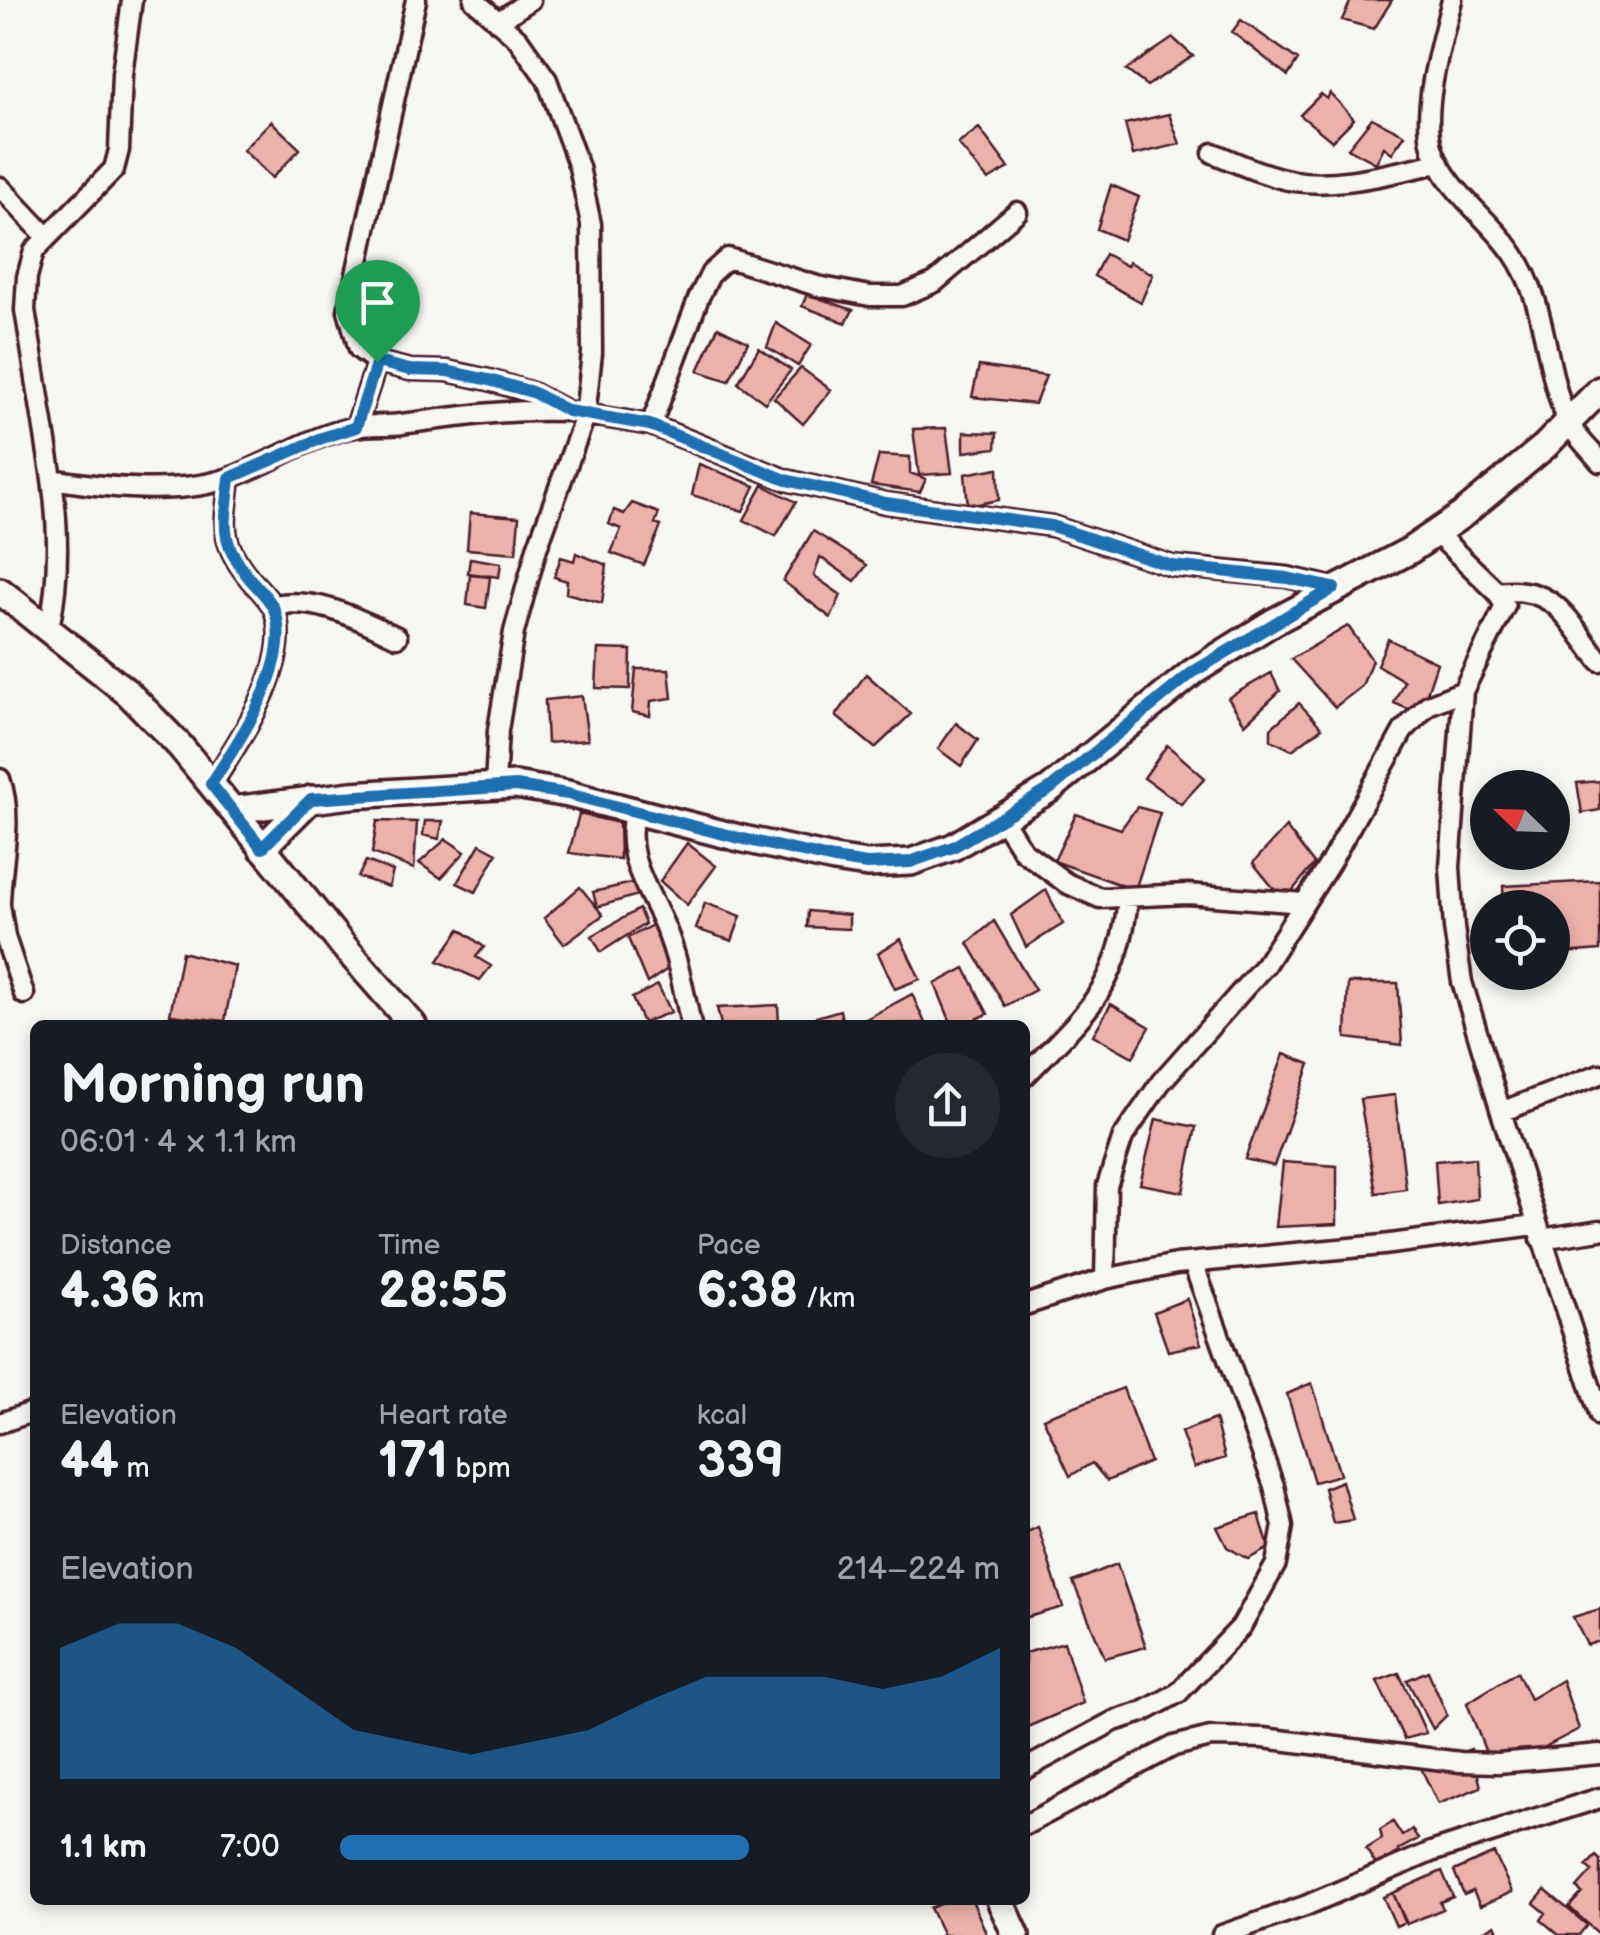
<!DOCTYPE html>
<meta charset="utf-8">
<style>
:root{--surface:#171b24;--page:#242831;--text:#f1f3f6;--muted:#9ea1a6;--accent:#1f6fb2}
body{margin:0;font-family:"Balsamiq Sans",sans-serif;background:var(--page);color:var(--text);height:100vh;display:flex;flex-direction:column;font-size:38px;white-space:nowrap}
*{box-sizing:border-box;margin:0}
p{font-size:32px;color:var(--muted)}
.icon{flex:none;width:55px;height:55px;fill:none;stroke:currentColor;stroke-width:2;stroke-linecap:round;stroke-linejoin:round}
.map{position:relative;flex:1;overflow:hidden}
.details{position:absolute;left:30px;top:1020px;width:1000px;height:885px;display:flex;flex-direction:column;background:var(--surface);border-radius:15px;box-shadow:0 5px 15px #0003}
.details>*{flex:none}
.needle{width:65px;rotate:293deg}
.fabs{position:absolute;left:1470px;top:770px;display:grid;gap:20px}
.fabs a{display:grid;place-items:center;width:100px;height:100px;border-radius:50%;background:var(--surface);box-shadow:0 5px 15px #0003;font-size:50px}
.pin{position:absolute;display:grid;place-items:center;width:85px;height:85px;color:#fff;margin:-102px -42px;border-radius:50% 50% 50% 0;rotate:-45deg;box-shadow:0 0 10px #0007}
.pin .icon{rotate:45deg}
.round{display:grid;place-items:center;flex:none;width:105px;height:105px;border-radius:52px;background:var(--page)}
.summary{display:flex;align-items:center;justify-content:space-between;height:170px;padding:0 30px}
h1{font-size:55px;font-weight:700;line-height:75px}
.figures{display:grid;grid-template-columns:repeat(3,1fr);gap:15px;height:170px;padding:10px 30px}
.figures div{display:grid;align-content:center}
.figures b{font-size:50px;font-weight:700}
.figures small{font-size:28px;font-weight:400}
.figures p{font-size:28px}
.chart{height:280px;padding:20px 30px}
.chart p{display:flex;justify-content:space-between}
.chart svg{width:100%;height:180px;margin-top:10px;fill:var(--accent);opacity:.7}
ul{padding:0 30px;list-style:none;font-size:32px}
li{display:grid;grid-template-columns:160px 120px 1fr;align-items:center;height:75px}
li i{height:25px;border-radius:12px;background:var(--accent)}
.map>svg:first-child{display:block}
.building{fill:#ecb1aa;stroke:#4a1f2b;stroke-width:2.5}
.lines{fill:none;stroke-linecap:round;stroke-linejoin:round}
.minor-casing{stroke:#4a1f2b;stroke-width:25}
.secondary-casing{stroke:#4a1f2b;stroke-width:32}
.minor{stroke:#f6f6f2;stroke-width:18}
.secondary{stroke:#f6f6f2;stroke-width:25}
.route-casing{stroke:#fff;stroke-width:20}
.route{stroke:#1f6fb2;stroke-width:12}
</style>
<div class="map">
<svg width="1600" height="1935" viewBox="0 0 1600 1935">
<rect width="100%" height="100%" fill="#f6f6f2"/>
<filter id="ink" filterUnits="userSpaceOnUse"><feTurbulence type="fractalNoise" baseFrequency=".01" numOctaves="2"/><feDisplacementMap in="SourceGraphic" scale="20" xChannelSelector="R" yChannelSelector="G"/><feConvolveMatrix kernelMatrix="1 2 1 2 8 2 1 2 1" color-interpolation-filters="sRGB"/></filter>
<g filter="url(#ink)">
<path class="building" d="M1351,0h41l-18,29 -32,-9z
M1241,20l57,40 -10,16 -56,-44z
M1173,38l20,18 -46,30 -21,-16z
M1330,93l24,26 -22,22 -32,-26 21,-21 6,5z
M1169,114l11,30 -47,11 -8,-31z
M1372,118l33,17 -13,18 -8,-6 -8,16 -28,-15z
M271,121l29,28 -28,29 -29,-28z
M979,128l30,40 -21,12 -30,-36z
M1111,185l28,12 -16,43 -26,-11z
M1105,254l22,12 2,-4 24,12 -12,28 -47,-26z
M807,294l46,16 -7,13 -44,-17z
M776,323l35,22 -13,21 -31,-19z
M718,327l30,15 -19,39 -31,-10z
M759,348l32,22 -26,33 -27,-20z
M979,366l67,10 -11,28 -63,-7z
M801,368l30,22 -28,34 -29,-26z
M946,428l6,45 -33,2 -6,-46z
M964,432l33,1 -1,15 -32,4z
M879,455l31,2v16l16,6 -6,13 -49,-7z
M699,464l56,22 -12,25 -51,-16z
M998,468l1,32 -31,6 -3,-32z
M763,485l33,17 -20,34 -32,-16z
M632,503l27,10 -4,11 6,2 -17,39 -33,-12 10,-24 -12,-5 5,-14 10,4z
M470,513l49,4 -3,36 -49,-4z
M813,531l54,34 -12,16 -35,-24 -6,19 27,19 -10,23 -48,-37z
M576,553l31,12 -5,38 -36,-10 1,-12 -13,-4 7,-20 13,4z
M470,558l31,5 -2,14 -31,-4z
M470,575l20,2 -4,31 -19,-3z
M1348,626l24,34 -10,26 -27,21 -44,-48z
M1388,639l49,24 -17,51 -26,-11 10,-22 -27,-16z
M598,649l33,1 -1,39 -34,-1z
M636,669h33l3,29 -21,3 -1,15 -18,-4z
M1271,673l9,18 -35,33 -17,-26z
M866,674l45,40 -36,34 -39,-32z
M582,696l6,44 -41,3 -2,-43z
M1299,703l23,25 -30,22 -21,-10v-12z
M956,723l22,17 -17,26 -23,-17z
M1167,745l38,33 -24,26 -37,-26z
M1600,781v29l-18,3 -5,-30z
M1137,807l23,6 -25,77 -81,-29 22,-47 45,15z
M579,814l40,9 1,36 -51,-6z
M377,821l40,1 -3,47 -42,-16z
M425,821h18l-4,18 -16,-4z
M1286,827l28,37 -30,37 -31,-38z
M446,839l19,13 -24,26 -22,-15z
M687,843l29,23 -29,39 -27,-24z
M480,844l17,9 -21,39 -19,-9z
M366,861l27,10 -4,16 -31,-10z
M1600,881v69l-48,4v-46h-48l-1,-22z
M632,883l6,12 -41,12 -4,-15z
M580,887l23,28 -39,29 -20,-26z
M1046,890l17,34 -37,23 -15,-32z
M705,903l36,13 -9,25 -36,-12z
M639,909l6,15 -44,28 -9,-16z
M808,911l41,4v14l-42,-2z
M994,921l41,69 -30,16 -37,-63z
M656,923l16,43 -25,17 -19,-45z
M460,929l24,18 -8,10 15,9 -11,14 -42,-19z
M901,939l19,40 -25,10 -17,-36z
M182,952l53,14 -10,55 -55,-6z
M965,968l23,46 -25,11h-11l-17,-41z
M1348,983h50l4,62 -56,-7z
M658,985l13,27 -28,11 -11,-25z
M912,994l13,29 -70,2z
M1111,1004l39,23 -17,30 -40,-22z
M778,1005l1,20h-58l-4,-17z
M840,1010l3,15h-32l-2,-6z
M1284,1054l26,10 -36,102 -29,-7z
M1395,1095l11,94 -30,4 -16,-94z
M1156,1119l40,8 -13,65 -43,-8z
M1475,1158l2,41 -39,6 -3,-44z
M1283,1162l54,4v58l-61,3z
M1187,1299l14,45 -33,7 -14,-39z
M1312,1383l28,92 -26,7 -27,-88z
M1123,1388l27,74 -43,19 -15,-18 -22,13 -27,-58z
M1215,1419l10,39 -31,10 -13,-36z
M1342,1481l11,39 -20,3 -9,-35z
M1259,1514l10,34 -21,11 -21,-12 -10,-20z
M1038,1527l25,80 -38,11v-85z
M1117,1564l29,83 -41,11 -32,-76z
M1600,1609v32l-13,4 -14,-28z
M1064,1642l19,61 -58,25v-75z
M1428,1671l19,44 -14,14 -26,-49z
M1517,1672l13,27 32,-19 17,49 -85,45 -27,-71z
M1399,1673l27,60 -22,6 -27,-58z
M1471,1749l10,38 -43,17 -17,-36z
M1393,1822l9,14 10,-7 6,10 -20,11 3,5 -4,-2 -21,12 -10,-16 16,-10 -2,-9z
M1494,1853l18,39 -32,14 -7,-15 -9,4 -10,-24z
M1596,1856l4,4v75l-31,-28 13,-14 -5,-5 15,-17 -6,-5z
M1442,1871l11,26 -13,5 3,7 -36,15 -14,-31z
M1545,1890l42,35 -8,10h-20l-18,-15 5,-7 -12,-10z
M1393,1893l12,29 -9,4 -13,-29z
M949,1900h23l15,35h-44l-13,-27z
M1495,1925l5,10h-25z"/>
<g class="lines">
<g class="minor-casing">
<path id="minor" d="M416,0l-68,311 11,38 18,13 33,8 37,1 42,9 43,13 35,18 84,14 135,55 99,23 167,23 120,40 115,11 47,11
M474,0l44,39 29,41 32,87 12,57 1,129 -7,63 -48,132 -23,84 -16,98 -3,56
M1452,0c-10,40 -32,111 -19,150 14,41 56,68 80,103 34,48 31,114 54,167 7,15 23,29 33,42
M498,22l32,-22
M1213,153c26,11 52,23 81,28 47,7 99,-9 145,-18
M0,187l47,50
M651,425l48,-128 12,-24 17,-15 89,28 53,10h32l33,-14 82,-70
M356,427l21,-65
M52,479l-27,-169 2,-33 7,-26 80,-82 5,-19 3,-76 10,-74
M1436,533l61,59 8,14 -42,85 -13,176 4,61 8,54 39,130 99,304
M1497,592c60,-8 71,30 103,69
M273,605c46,-8 83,13 124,32
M49,628c11,-50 10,-98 3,-149 53,9 132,17 183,-3 39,-15 79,-42 121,-49 15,-3 31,-1 46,-3 54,-7 106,-15 161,-13
M0,779c14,40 1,82 0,124
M211,785c28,-44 84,-124 63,-176 -5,-11 -16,-21 -24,-30 -32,-39 -25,-54 -20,-101
M635,810c-13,46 13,77 30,117 13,31 19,65 26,98
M1002,818l21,33 43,32 34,15 88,-4 115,9
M0,905l5,32 19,57
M1025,1076c60,-63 94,-86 103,-178
M1501,1112l99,-38
M1541,1239l59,-9
M1105,1279l2,-93 16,-49 38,-55 104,-117 65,-102 73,-132 25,-26 35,-14
M1025,1305l80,-26 71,-15 207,-19 152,-20
M0,1423l35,-12
M1025,1769l89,-48 29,-9 35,-19 63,-66 35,-63 7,-38 -9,-40 -81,-223
M1025,1825l149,-79 37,-9 52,1 197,24 38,1 102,-9
M1222,1935l83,-29 126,-54 169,-54"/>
</g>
<g class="secondary-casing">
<path id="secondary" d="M0,591l128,102 52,53 160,196 73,83
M232,810l119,-15 164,-10 53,9 171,44 95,21 33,5 44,-2 42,-15 97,-58 143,-117 80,-50 136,-71 53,-36 83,-69 55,-56
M262,848l49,-49
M1000,1900l16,35"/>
</g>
<use href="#minor" class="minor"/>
<use href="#secondary" class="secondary"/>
</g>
</g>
<g class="lines" filter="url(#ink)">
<g class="route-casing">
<path id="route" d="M377,362l33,8 37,1 42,9 43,12 36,19 82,14 136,55 100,23 166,23 120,40 115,12 47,10 -141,84 -143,117 -97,58 -43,15 -43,2 -33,-5 -95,-21 -171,-44 -52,-8 -205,13 -49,49 -51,-64c28,-43 84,-123 63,-175 -5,-11 -16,-21 -24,-30 -32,-39 -25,-54 -20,-101l92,-40 34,-11z"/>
</g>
<use href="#route" class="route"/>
</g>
</svg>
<div class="fabs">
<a><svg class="needle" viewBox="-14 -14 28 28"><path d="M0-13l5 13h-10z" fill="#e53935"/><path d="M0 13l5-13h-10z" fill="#9ea1a6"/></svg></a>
<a><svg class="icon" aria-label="locate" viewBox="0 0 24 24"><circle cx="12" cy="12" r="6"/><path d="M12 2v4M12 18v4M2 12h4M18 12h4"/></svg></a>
</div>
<div class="pin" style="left:377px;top:362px;background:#1e9e55"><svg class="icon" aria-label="arrive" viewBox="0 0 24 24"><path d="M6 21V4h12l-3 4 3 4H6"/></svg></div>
<section class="details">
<div class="summary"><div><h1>Morning run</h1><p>06:01 · 4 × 1.1 km</p></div><a class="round"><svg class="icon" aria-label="share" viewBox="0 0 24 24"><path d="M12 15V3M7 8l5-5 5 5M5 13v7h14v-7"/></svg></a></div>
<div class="figures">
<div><p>Distance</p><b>4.36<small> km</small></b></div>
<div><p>Time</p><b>28:55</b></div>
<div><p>Pace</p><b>6:38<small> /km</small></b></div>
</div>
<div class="figures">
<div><p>Elevation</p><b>44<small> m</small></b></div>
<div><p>Heart rate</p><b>171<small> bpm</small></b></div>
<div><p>kcal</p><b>339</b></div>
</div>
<div class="chart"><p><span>Elevation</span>214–224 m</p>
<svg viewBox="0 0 160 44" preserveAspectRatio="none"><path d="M0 44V12L10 6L20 6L30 12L40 22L50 32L60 35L70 38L80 35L90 32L100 25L110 19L120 19L130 19L140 22L150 19L160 12V44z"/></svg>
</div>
<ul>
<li><b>1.1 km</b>7:00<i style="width:62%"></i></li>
</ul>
</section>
</div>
